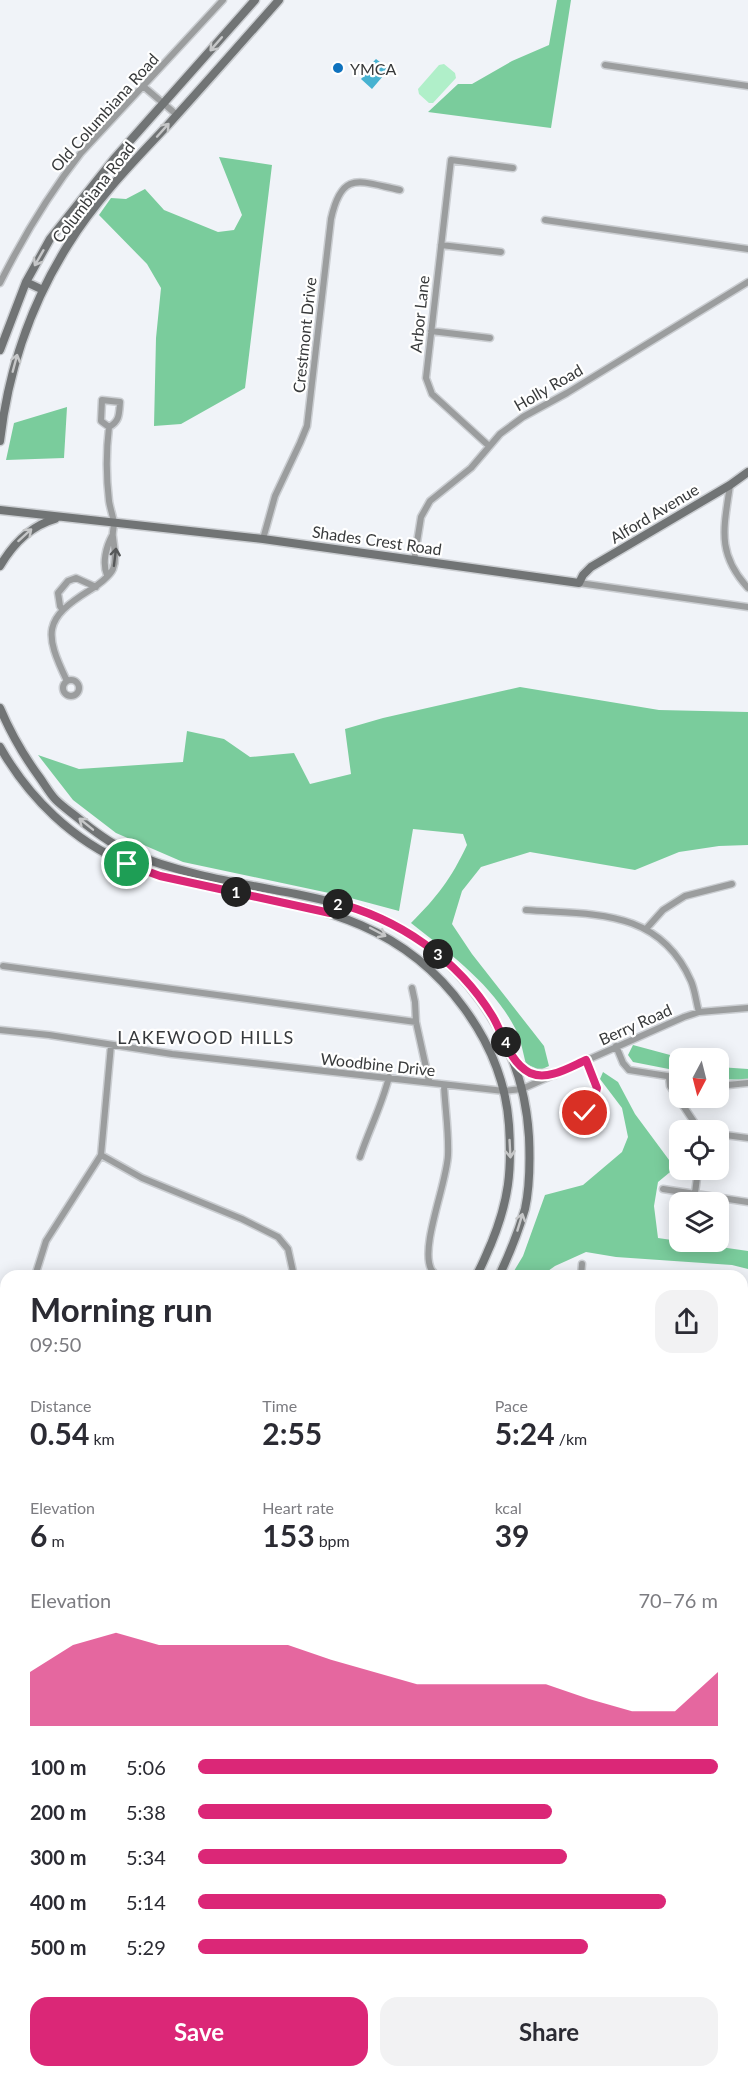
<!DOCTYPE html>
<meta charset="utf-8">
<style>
:root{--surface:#fff;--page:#f2f2f3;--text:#2b2b33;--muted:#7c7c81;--accent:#db2777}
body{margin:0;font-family:Lato,sans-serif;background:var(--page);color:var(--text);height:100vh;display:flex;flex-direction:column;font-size:22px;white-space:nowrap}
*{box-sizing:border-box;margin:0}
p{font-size:20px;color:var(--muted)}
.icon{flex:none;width:33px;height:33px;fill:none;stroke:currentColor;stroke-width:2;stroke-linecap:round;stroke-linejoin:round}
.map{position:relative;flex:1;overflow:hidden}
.drawer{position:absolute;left:0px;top:1270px;width:748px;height:808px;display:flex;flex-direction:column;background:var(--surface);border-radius:18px 18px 0 0;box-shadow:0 3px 15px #0003}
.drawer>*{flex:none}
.needle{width:39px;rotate:187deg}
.controls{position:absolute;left:669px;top:1048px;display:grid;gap:12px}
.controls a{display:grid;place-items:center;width:60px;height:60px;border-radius:12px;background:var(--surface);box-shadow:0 3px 15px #0003;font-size:30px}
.pin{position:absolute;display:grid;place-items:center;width:51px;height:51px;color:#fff;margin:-26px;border:3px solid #fff;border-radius:50%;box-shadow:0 2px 6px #0007}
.km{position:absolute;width:30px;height:30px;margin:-15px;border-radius:50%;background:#222;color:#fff;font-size:16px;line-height:30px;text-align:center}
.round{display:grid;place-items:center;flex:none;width:63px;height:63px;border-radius:18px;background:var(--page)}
.head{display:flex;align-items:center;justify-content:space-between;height:102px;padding:0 30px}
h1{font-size:33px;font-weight:700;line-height:45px}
.figures{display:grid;grid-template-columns:repeat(3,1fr);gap:9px;height:102px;padding:6px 30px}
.figures div{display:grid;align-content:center}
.figures b{font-size:30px;font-weight:700}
.figures small{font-size:16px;font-weight:400}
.figures p{font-size:16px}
.chart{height:168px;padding:12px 30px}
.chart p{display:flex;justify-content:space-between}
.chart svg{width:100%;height:108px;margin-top:6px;fill:var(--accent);opacity:.7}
.button{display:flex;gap:12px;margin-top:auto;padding:12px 30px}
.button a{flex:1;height:69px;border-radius:18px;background:var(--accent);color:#fff;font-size:24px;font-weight:700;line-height:69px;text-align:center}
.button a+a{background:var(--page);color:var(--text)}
ul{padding:0 30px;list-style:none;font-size:20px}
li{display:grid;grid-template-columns:96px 72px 1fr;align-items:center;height:45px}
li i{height:15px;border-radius:8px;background:var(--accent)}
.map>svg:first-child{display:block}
.green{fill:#b0efc9}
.forest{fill:#7acc9c}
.water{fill:#47b2d1}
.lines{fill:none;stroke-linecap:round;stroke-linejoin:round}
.stream{stroke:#47b2d1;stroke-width:2}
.street-casing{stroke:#cbced2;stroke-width:9}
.secondary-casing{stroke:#cbced2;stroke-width:11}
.highway-casing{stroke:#cbced2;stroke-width:14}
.street{stroke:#9b9d9e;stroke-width:6}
.secondary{stroke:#717475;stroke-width:8}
.highway{stroke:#3b4041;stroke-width:10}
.oneway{stroke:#c6c7c8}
.oneway2{stroke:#565859}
.route-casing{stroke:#fff;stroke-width:12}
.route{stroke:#db2777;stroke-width:8}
.poi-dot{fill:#0f72be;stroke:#fff;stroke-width:2}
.labels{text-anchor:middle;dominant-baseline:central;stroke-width:4.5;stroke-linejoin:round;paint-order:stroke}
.poi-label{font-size:16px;fill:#383a3b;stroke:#fff;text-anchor:start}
.street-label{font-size:16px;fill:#383a3b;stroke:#fff}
.neighbourhood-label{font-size:18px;letter-spacing:1.5px;fill:#36393c;stroke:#fff}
</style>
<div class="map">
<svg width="748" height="2078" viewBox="0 0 748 2078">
<rect width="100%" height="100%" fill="#f0f3f8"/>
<path class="green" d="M444,64l11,9 1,5 -23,25h-4l-10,-9 -1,-5 21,-24z
M6,1699v129l-6,3v-130z"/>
<path class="forest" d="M557,0h14l-20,128 -123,-16 30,-28h14l40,-23 37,-16z
M219,157l53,8 -27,223 -64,36 -27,2 2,-88 5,-50 -14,-24 -48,-49 12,-17 15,1 19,-10 19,21 54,22 16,-2 8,-15z
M67,407l-3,51 -58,2 8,-37z
M520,687l139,23 89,2v133l-29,1 -40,6 -44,18 -105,-18 -49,15 -19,24 -10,33 20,30 72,92 5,20 -9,4 -14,-6c-3,-11 -5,-25 -11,-36 -23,-44 -66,-75 -104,-105 26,-26 40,-44 56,-78l-4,-11 -50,-5 -14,82 -56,-15 -160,-34 -67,-29 -43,-33 -35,-45 41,14 104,-7 4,-31 37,8 26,18 44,-4 16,31 41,-10 -6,-45 38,-11z
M633,1045l52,14h-5l-1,12 -46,-9 -5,-7z
M719,1067l29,2v11l-29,-1z
M603,1072l15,10 17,32 40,54 -17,14 -4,24 4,32 90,13v18l-16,-4 -116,-8 -30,-5 -31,14 -14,10h-30l12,-20 22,-61 38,-10 39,-33 6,-15 -6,-29 -22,-29z
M748,1401v43l-5,4v-45z
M748,1732v80l-5,6v-80z
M6,1806v267h46l2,5h-54v-269z"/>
<path class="water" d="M376,59l13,10 -17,20 -11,-10 14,-15 -2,-2z"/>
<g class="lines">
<path class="stream" d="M0,2063l6,-2
M63,2073l3,5"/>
<g class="street-casing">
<path id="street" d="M605,65l143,21
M143,86l34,29
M545,220l203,29
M441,245l60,7
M0,283c24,-48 48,-88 81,-130l142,-153
M431,331l59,7
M102,400l18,2c-1,12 0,19 -11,25l-8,-6z
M489,446l-57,-52 -6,-16 1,-9 24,-209 62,8
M730,485c-6,43 -14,68 18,103
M263,539l12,-43 25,-53 7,-17 24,-207c11,-50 29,-37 69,-29
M414,561l7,-44 9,-16 41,-33 29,-34 23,-17 44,-24 181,-111
M107,575c-5,-12 -1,-28 5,-39
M579,583l169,24
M62,609l-2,-3 -2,-13 10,-12 8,-3 20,9
M63 688a8 8 0 1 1 16 0a8 8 0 1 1-16 0Z
M67,681c-23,-48 -24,-62 23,-91 7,-4 20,-14 23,-21 4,-10 1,-22 0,-32 -1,-4 1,-9 1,-14 -1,-7 -4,-15 -5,-22 -3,-25 -3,-49 0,-74
M526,910c67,5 133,-2 165,71 4,9 5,21 8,31
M646,929l17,-19 22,-14 47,-12
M3,966l413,56
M412,988l3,14 1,20 13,59
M0,1030l49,5 123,19 332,37 18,-2 162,-72 15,-5 49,-4
M616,1046l7,17 6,7 51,8
M669,1077l1,9 30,45
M718,1084l10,1 20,-2
M585,1132v-19l10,-17 2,-9 -11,-27
M718,1134l30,4
M101,1155l41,23 100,41 36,18 10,12 6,27
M360,1157c9,-27 22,-52 29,-80
M663,1189l85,13
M695,1193l3,-23
M35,1276l11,-35 55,-86 10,-110
M437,1276c-1,-1 -5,-5 -6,-7 -11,-23 16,-86 17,-114 1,-23 -3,-47 -4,-70
M581,1276l1,-12
M742,1301l6,1
M742,1376h6
M0,1524h6
M742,1546l6,9
M742,1574l6,-3
M742,1644l6,9
M0,1701l6,-3
M742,1709l6,-3
M343,2073l5,5
M576,2073l4,5
M526,2078l7,-5"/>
</g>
<g class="secondary-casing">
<path id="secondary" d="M26,282l17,8
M0,350l26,-68 24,-43 64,-80 141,-159
M0,441c8,-70 31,-137 68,-196 27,-44 64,-82 99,-119 38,-42 75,-84 112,-126
M0,510l263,29 316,44 4,-8 8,-8 139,-82 18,-13
M0,566c13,-22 30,-40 55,-47
M0,708c11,26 23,47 40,70 5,7 10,16 16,22 8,8 19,15 28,23 14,11 29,22 45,29 49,22 115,32 167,42 24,5 48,10 70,18 94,37 157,124 163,225 1,23 1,49 -4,72 -7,24 -16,46 -26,67
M0,747c29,51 73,94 128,117 26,12 55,16 83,22 101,21 188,32 253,122 25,34 42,74 45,117 3,46 0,75 -18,119 -5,11 -9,22 -15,32
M515,1061l17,13h23
M742,1838h6
M742,1854l6,1
M86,2078l5,-5
M94,2078l11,-5
M135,2078l8,-5
M150,2078l4,-5"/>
</g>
<g class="highway-casing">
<path id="highway" d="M742,1828l6,-3
M742,1864l6,2"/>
</g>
<use href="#street" class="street"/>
<use href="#secondary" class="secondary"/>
<use href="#highway" class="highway"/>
</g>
<defs><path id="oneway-shaft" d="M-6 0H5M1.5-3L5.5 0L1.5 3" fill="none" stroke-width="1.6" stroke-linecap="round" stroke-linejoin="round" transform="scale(1.5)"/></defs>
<g class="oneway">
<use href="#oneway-shaft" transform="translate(216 44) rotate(131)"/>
<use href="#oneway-shaft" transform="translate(163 130) rotate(-48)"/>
<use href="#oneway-shaft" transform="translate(39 258) rotate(120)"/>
<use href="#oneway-shaft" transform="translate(15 363) rotate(-75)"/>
<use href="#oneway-shaft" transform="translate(25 535) rotate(-42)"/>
<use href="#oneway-shaft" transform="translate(86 824) rotate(-141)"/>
<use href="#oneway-shaft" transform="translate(378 932) rotate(28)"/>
<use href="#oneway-shaft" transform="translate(510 1149) rotate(87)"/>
<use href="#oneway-shaft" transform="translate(520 1222) rotate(-73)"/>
</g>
<use class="oneway2" href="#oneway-shaft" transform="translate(115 557) rotate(-83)"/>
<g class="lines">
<g class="route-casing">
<path id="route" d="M127,864l33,12 170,37 3,-11c65,16 125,57 160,115 11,19 16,45 37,56 18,8 40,-6 56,-13l11,28 -2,8 -10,17"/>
</g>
<use href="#route" class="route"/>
</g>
<circle class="poi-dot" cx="338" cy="68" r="6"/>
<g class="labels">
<g class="poi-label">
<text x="350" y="68">YMCA</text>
</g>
<g class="street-label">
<text transform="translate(104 112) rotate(-48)">Old Columbiana Road</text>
<text transform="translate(93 192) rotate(-52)">Columbiana Road</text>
<text transform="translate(419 314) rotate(-84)">Arbor Lane</text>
<text transform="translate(304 335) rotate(-84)">Crestmont Drive</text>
<text transform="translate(548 387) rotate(-30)">Holly Road</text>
<text transform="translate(654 513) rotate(-31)">Alford Avenue</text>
<text transform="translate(377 540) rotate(8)">Shades Crest Road</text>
<text transform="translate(635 1024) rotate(-24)">Berry Road</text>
<text transform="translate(378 1064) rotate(6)">Woodbine Drive</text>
</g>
<g class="neighbourhood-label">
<text x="206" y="1037">LAKEWOOD HILLS</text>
</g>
</g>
</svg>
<div class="controls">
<a><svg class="needle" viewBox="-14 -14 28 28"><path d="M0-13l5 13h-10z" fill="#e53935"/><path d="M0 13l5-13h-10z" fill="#7c7c81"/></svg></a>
<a><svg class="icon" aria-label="locate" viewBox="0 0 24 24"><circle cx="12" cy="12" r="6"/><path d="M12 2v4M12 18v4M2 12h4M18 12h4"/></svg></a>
<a><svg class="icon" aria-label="layers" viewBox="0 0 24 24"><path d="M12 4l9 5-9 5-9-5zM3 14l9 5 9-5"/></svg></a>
</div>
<div class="pin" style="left:127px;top:864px;background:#1e9e55"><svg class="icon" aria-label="arrive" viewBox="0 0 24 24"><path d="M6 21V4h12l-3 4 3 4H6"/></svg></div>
<div class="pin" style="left:585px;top:1113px;background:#d93025"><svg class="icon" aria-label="check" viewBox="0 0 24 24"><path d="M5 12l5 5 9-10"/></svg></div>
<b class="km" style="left:236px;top:892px">1</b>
<b class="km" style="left:338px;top:904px">2</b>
<b class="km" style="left:438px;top:954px">3</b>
<b class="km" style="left:506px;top:1042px">4</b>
<section class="drawer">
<div class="head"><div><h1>Morning run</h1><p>09:50</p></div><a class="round"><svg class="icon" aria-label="share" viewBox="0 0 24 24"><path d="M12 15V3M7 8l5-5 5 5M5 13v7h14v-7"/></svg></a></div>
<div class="figures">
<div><p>Distance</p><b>0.54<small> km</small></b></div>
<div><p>Time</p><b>2:55</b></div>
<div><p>Pace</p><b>5:24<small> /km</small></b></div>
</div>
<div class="figures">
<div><p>Elevation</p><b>6<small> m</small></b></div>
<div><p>Heart rate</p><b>153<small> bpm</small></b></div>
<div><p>kcal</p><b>39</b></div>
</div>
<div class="chart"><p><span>Elevation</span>70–76 m</p>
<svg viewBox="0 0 160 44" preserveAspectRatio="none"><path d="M0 44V22L10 11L20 6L30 11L40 11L50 11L60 11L70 17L80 22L90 27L100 27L110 27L120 27L130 33L140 38L150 38L160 22V44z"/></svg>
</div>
<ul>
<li><b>100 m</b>5:06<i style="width:100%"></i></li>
<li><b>200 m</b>5:38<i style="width:68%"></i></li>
<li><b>300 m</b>5:34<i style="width:71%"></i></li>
<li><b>400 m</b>5:14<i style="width:90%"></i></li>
<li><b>500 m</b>5:29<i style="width:75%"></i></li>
</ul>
<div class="button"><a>Save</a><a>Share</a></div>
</section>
</div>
